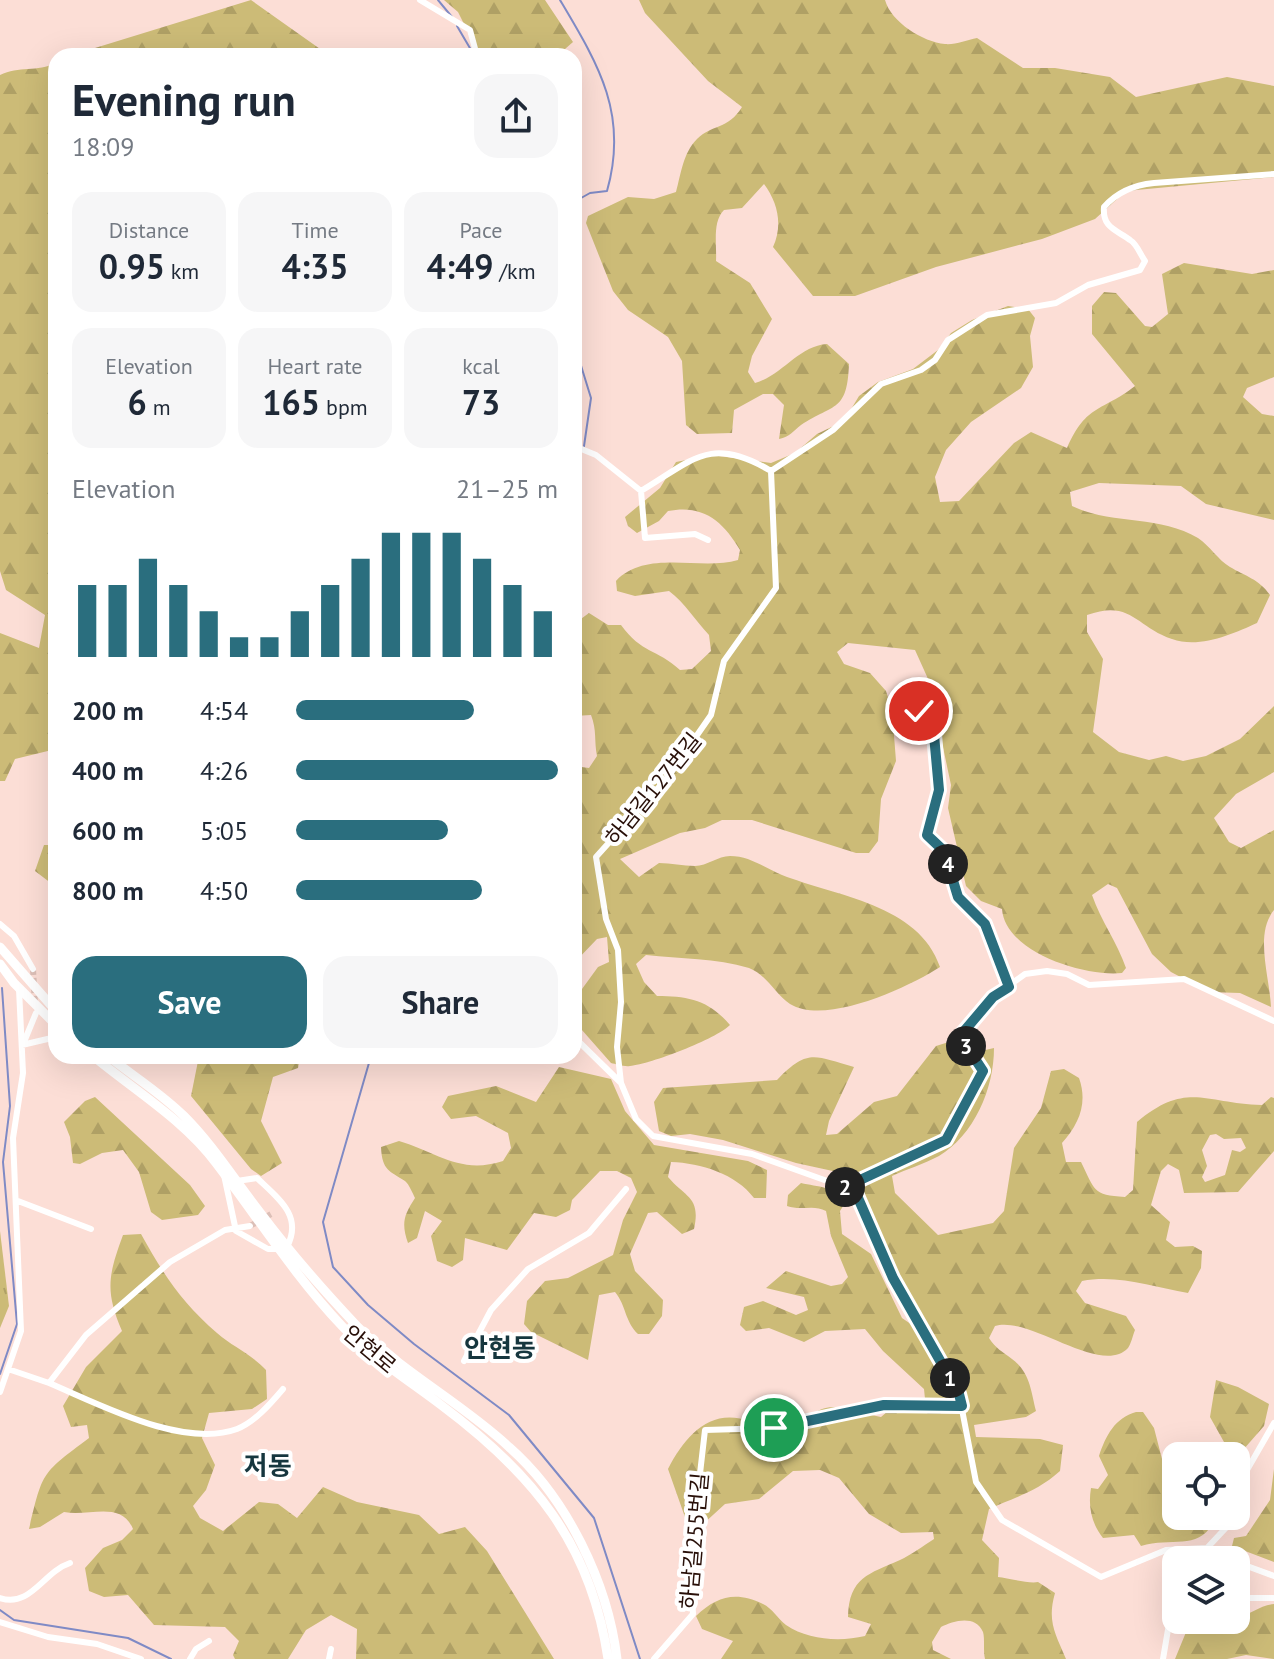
<!DOCTYPE html>
<meta charset="utf-8">
<style>
:root{--surface:#fff;--page:#f6f6f7;--text:#1f2937;--muted:#747a83;--accent:#2a6e7e}
body{margin:0;font-family:"PT Sans","Noto Sans KR",sans-serif;background:var(--page);color:var(--text);height:100vh;display:flex;flex-direction:column;font-size:30px;white-space:nowrap}
*{box-sizing:border-box;margin:0}
p{font-size:26px;color:var(--muted)}
.icon{flex:none;width:44px;height:44px;fill:none;stroke:currentColor;stroke-width:2;stroke-linecap:round;stroke-linejoin:round}
.map{position:relative;flex:1;overflow:hidden}
.details{position:absolute;left:48px;top:48px;width:534px;height:1016px;display:flex;flex-direction:column;background:var(--surface);border-radius:24px;box-shadow:0 8px 32px #0002}
.details>*{flex:none}
.tools{position:absolute;left:1162px;top:1442px;display:grid;gap:16px}
.tools a{display:grid;place-items:center;width:88px;height:88px;border-radius:16px;background:var(--surface);box-shadow:0 8px 32px #0002;font-size:40px}
.pin{position:absolute;display:grid;place-items:center;width:68px;height:68px;color:#fff;margin:-34px;border:4px solid #fff;border-radius:50%;box-shadow:0 2px 8px #0007}
.km{position:absolute;width:40px;height:40px;margin:-20px;border-radius:50%;background:#222;color:#fff;font-size:22px;line-height:40px;text-align:center}
.round{display:grid;place-items:center;flex:none;width:84px;height:84px;border-radius:24px;background:var(--page)}
.head{display:flex;align-items:center;justify-content:space-between;height:136px;padding:0 24px}
h1{font-size:44px;font-weight:600;line-height:60px}
.stats{display:grid;grid-template-columns:repeat(3,1fr);gap:12px;height:136px;padding:8px 24px}
.stats div{display:grid;align-content:center;border-radius:20px;background:var(--page);text-align:center}
.stats b{font-size:34px;font-weight:600}
.stats small{font-size:22px;font-weight:400}
.stats p{font-size:22px}
.chart{height:224px;padding:16px 24px}
.chart p{display:flex;justify-content:space-between}
.chart svg{width:100%;height:144px;margin-top:8px;stroke:var(--accent);stroke-width:6}
.action{display:flex;gap:16px;margin-top:auto;padding:16px 24px}
.action a{flex:1;height:92px;border-radius:24px;background:var(--accent);color:#fff;font-size:32px;font-weight:600;line-height:92px;text-align:center}
.action a+a{background:var(--page);color:var(--text)}
ul{padding:0 24px;list-style:none;font-size:26px}
li{display:grid;grid-template-columns:128px 96px 1fr;align-items:center;height:60px}
li i{height:20px;border-radius:10px;background:var(--accent)}
.map>svg:first-child{display:block}
.grass{fill:url(#grass-tufts)}
.forest{fill:url(#forest-firs);fill-rule:evenodd}
.lines{fill:none;stroke-linecap:round;stroke-linejoin:round}
.stream{stroke:#7f8ac5;stroke-width:2}
.street-tunnel{stroke:#dcbfb7;stroke-width:6;stroke-dasharray:6 3;stroke-linecap:butt}
.street{stroke:#fff;stroke-width:6}
.secondary{stroke:#fff;stroke-width:9}
.route-casing{stroke:#fff;stroke-width:16}
.route{stroke:#2a6e7e;stroke-width:10}
.labels{text-anchor:middle;dominant-baseline:central;stroke-width:8;stroke-linejoin:round;paint-order:stroke}
.street-label{font-size:22px;fill:#280f08;stroke:#fff}
.quarter-label{font-size:26px;font-weight:bold;fill:#16363e;stroke:#fff}
</style>
<div class="map">
<svg width="1274" height="1659" viewBox="0 0 1274 1659">
<defs>
<pattern id="grass-tufts" width="24" height="20" patternUnits="userSpaceOnUse" patternTransform="scale(2)"><rect width="24" height="20" fill="#cb7"/><path d="M3 7l-1-3M5 7V3M7 7l1-3M15 17l-1-3M17 17v-4M19 17l1-3" fill="none" stroke="#afa065"/></pattern>
<pattern id="forest-firs" width="22" height="20" patternUnits="userSpaceOnUse" patternTransform="scale(2)"><rect width="22" height="20" fill="#cb7"/><path d="M5 1l3.5 6h-7zM16 11l3.5 6h-7z" fill="#afa065"/></pattern>
</defs>
<rect width="100%" height="100%" fill="#fcded6"/>
<path class="grass" d="M0,1231l9,75 -9,22z"/>
<path class="forest" d="M251,0l79,56h-258l10,-4z
M444,0h101l28,42 -16,14h-77l-22,-44z
M639,0h246c6,22 38,42 60,44 10,1 22,-4 32,-6l46,30h32l55,9 26,20 91,-20 47,9v91l-148,14 -31,28 -53,20 -106,28 -81,29h-42l-40,-49c10,-22 5,-44 -9,-63l-22,24 -18,2c-12,12 -7,35 -8,51l34,22 22,36 -20,37 -4,16 7,11c28,-8 43,-37 72,-39l22,20c-2,48 -14,39 -48,61 -8,6 -11,12 -22,14l5,-34 -11,-11h-10l-29,16 -2,23 -35,1 -11,-9 -4,-64 -14,-24 -40,-27 -15,-19 -27,-68 2,-7 40,-19 26,2 22,-7c5,-18 7,-39 21,-53 15,-15 31,-9 45,-32l-34,-26 -63,-68z
M56,63v686l-41,10 -10,22h-5v-148l39,15 6,-33 -39,-25 -6,-19v-496c19,-9 37,-3 56,-12z
M1184,263l68,11 22,-4v107l-27,11 -4,9 19,17 12,2v104l-68,-16 -25,-18 -82,-3 -29,9 2,14c39,19 88,9 126,32 12,8 20,22 32,29 15,9 29,12 40,28l-13,28c-24,11 -58,26 -85,16 -36,-12 -41,-40 -85,-24v17l16,27 -10,73 26,20 30,8 17,-4 17,5 23,-5 34,-17 34,-33v66l-38,22 -22,24 15,24 12,6 33,-18v80c-20,24 -4,68 -3,97l-31,-14 -31,-1 -38,-20 -19,-18 -35,-66 -9,-4 -16,11c9,26 25,47 34,73l-4,5c-38,4 -117,-21 -120,-64l-21,-8 -15,-15 -18,-78 3,-23 -22,-104 -14,-31 -67,-7 -11,9 7,12 26,9 16,18 6,19 4,51 -15,38 -3,42 -9,12h-13l-104,-33h-30l-17,8 -25,5 -60,26 19,18 20,-14c12,0 24,3 36,3 12,0 23,-10 35,-10 20,0 35,12 52,19 53,21 137,29 158,92 -31,20 -114,59 -150,37 -15,-10 -23,-29 -41,-36 -33,-10 -69,-9 -103,-13l-10,9 8,18 13,14c31,0 52,4 73,29 -14,14 -79,39 -100,41 -6,1 -14,-2 -19,-3l-37,-42v-21l24,-33 11,-5 -2,-25 -10,2 -23,24v-197l15,2 8,-12c-3,-15 0,-26 -6,-41l-17,1v-92l15,-11 19,12h13c21,29 35,23 59,45l12,-1 19,-18 -2,-16c-14,-15 -24,-32 -40,-44l-34,5 -18,-5 -1,-10c30,-32 85,-10 122,-21l2,-10c-17,-29 -37,-46 -72,-39l-9,10 -22,12 -9,-7 -3,-9 35,-29 16,-26 35,-7 60,8 24,-10 22,-19 27,-13 15,-25 19,-14 35,-13 25,-19 13,-17 21,-13 36,-14 20,3 7,9 -5,18 3,31 -12,21 -50,34 -25,28 -11,27 5,25 19,-1 55,-58 17,-11 36,16c20,-45 35,-36 68,-62l-43,-52v-28l12,-14 12,1 29,33 7,1 16,-13 -6,-40z
M44,845h12v42l-21,-16z
M952,1041l29,10 13,-3c0,41 -20,87 -55,108 -15,8 -32,13 -47,20l3,17 43,42 55,-12 11,-12 10,-63 27,-40 10,-37 13,-2 15,9c9,25 0,46 -17,65l4,19h15c14,28 11,33 44,35l8,-7 4,-68c50,-42 69,-18 125,-17l9,-8 3,1v53l-36,41 -54,1 -5,-23 -11,-6 -7,7 -10,34 19,17 -4,18 9,7 18,-1 9,5 -1,17 -13,25c-35,-6 -70,-19 -106,-12l-6,10 9,12 41,13 9,14c-2,5 -4,14 -7,18 -27,29 -99,-33 -133,-22l-6,12c7,11 13,13 23,21 18,13 19,32 24,52l-10,6 -52,8 2,12 64,2 23,6 -3,26c-22,20 -44,26 -71,38l-7,31 17,18 -1,19c10,1 31,7 40,5l17,11c-8,28 0,40 11,66h-81c-2,-8 0,-20 -2,-27 -8,-18 -30,-11 -42,-5l-9,15 1,8 18,9h-230l12,-18 -31,-12 -6,-13c21,-20 40,-25 67,-12 9,4 15,15 23,21 22,15 54,17 79,11l6,-12 -23,-7c1,-40 21,-43 52,-57 11,-5 23,-14 34,-21l-1,-7 -32,1 -32,-19 -30,-36 -19,-8 -27,1 -34,28 -34,5 -23,21 -16,-5 -18,-51c17,-33 43,-63 83,-47 11,5 20,15 31,20 48,-45 37,-38 99,-25l7,-6 37,-12 -1,-10 -41,-38 -18,-22 -40,2 -21,11 -35,-14 -23,3 -6,-6 4,-18 19,-6 33,14 12,-5 -4,-13 -38,-9 20,-17 45,15 11,-2 6,-7 -17,-41 -5,-25c-12,-7 -25,0 -39,-5l1,-11 13,-12c16,4 36,3 44,20l-5,8 2,23 29,20 31,64 16,11 7,-7 -18,-26 -47,-104 -18,-19 -46,-10 -73,-23 -33,-6 -19,2 -12,-5 -5,-29 9,-14 114,-8c31,-32 37,-24 77,-13l-25,54 -3,14 11,-1 37,-32 23,-6 39,-50zM1216,1134l8,5 17,-1 5,10 -6,4 -8,-2 -7,25 -20,7 -3,-5 5,-11 -5,-16 8,-15z
M199,1056h101l-2,12 -25,9 -12,44 21,42 -21,13 -10,-7 -60,-73z
M559,1067l52,12 14,32 29,34 94,16 19,9 -1,28h-12c-18,-24 -53,-35 -83,-36l-3,15c18,21 33,20 26,52l-12,5 -25,-22 -9,1 -18,41 5,17 28,29 -1,16 -13,18h-11c-13,-12 -12,-29 -23,-42l-16,3 -11,65 -57,-28 -7,-8 3,-23 18,-20 23,-3 45,-23 10,-35 14,-28 -6,-14 -14,-7h-17l-28,29 -2,10 -14,7 -22,-4 -27,37 -42,-12 -2,22 -11,7 -15,-6 -6,-25 11,-15 -17,-10 -8,27 -9,5c-7,-20 -4,-28 7,-45 -2,-4 -6,-14 -10,-17 -15,-10 -23,-10 -24,-34l18,-6c38,11 61,34 104,20l8,-13 -3,-15 -32,-17 -25,3 -9,-12 6,-11 48,-10 40,16z
M95,1097l95,88 15,21 -7,9 -36,5 -11,-8 -12,-40 -16,-22 -21,3 -22,11 -7,-1 -3,-26 -6,-15 21,-21z
M141,1234c22,40 41,69 76,99 16,14 33,20 49,37l1,29 -15,10 -43,4 -7,25 13,27 -9,25 -13,16 7,12 23,13 36,-29 19,2 19,14 26,-31 34,15 62,13 20,19 26,-7 22,24 67,108h-198l1,-30 -26,-14 -25,15 -18,29h-53l-2,-4 6,-14 -14,-14 -71,-2 -26,-30 -24,2 -15,-6 -4,-23 18,-20 19,-8 11,-11c-12,-29 -44,-12 -69,-17l-24,15 -11,2c14,-58 12,-55 60,-91l-2,-13 -16,2 -8,-21 23,-39 36,-36c-17,-40 -14,-55 1,-96z
M1216,1380l22,7 31,17 -5,22 -28,32 -31,-2 19,-14 -14,-25z
M1136,1412h7l11,16 15,58 7,3v27h40c-14,37 -42,20 -75,30l-7,-11 -31,3c-12,-15 -15,-32 -12,-50l7,1 10,-14 -9,-19c7,-21 16,-38 37,-44z
M1274,1469v93l-42,-16 2,-8 12,-2 24,-36z
M1274,1604v55l-28,-4 -19,4h-52l16,-39h45v-4c15,0 23,-11 38,-12z"/>
<g class="lines">
<path class="stream" d="M438,0l14,17
M560,0c38,64 69,114 47,191l-17,2 -16,9
M457,26l17,29
M574,343l17,55 -7,48
M574,466l7,-14
M371,1056l-48,166 10,45 35,38 46,39 95,71 85,103 46,141
M0,1374l17,-50 -14,-162 7,-56 -8,-118
M0,1610l14,10 114,18 43,21"/>
<path class="street-tunnel" d="M33,969l2,36
M250,1226l23,-13"/>
<path class="street" d="M420,0l50,30 7,26
M574,446l22,9 45,36c52,-31 69,-56 130,-20l5,117 -52,73 -13,54 -43,62 -72,80 10,62 12,31 3,52 -4,45 4,36 15,36 17,17 99,18 103,37 38,87 66,116 17,88 26,38 99,57 65,-27 41,-2 30,-32 10,-46 27,-47
M771,471l62,-41 48,-46 40,-14 14,-10 13,-20 39,-25 69,-12 32,-18 52,-15 5,-9c-5,-7 -8,-17 -15,-21 -13,-10 -28,-12 -26,-33 13,-15 30,-22 50,-24l120,-9
M641,491l4,47 50,-4 13,6
M919,711l15,24 5,55 -12,45 17,16 14,46 27,27 24,63
M0,924l14,12 19,33
M574,1037l46,45
M24,1042l12,-29
M22,1045l34,-8
M224,1175l12,56 32,18h9
M237,1181l20,-3c22,21 46,38 30,69
M845,1187l101,-47 37,-69 -23,-35 33,-39 32,-23 22,-3 20,3 22,11 95,-6 90,42
M18,1201l73,28
M464,1361l27,-51 37,-41 61,-36 37,-44
M8,1369l41,14 37,-48 84,-73 55,-32 25,-4
M49,1383c50,21 134,66 188,46 18,-7 34,-26 46,-40
M0,1392l21,-61 -8,-193 10,-65 -4,-84
M1207,1548l25,12
M1236,1562l38,14
M1236,1591l13,7h25
M0,1598c31,10 43,-26 70,-35
M0,1622l48,15 49,7 44,15
M190,1659l6,-10 13,-8
M329,1659l2,-10
M654,1659l39,-45 -3,-53 15,-131 69,-2 110,-23 78,1
M1163,1659l8,-47 5,-7"/>
<path class="secondary" d="M0,947l56,64
M0,964l14,19 42,42
M93,1056c41,34 91,64 123,107 42,55 78,112 126,163 28,30 66,54 99,79 91,68 150,138 167,254
M108,1056c25,20 53,37 76,60 29,29 50,63 75,95 30,40 64,79 98,115 46,47 105,77 152,121 58,51 99,136 108,212"/>
</g>
<g class="lines">
<g class="route-casing">
<path id="route" d="M774,1428l110,-23 78,1 -3,-12 -66,-116 -38,-87 -10,-4 101,-47 37,-69 -23,-35 33,-39 16,-10 -24,-63 -27,-27 -14,-46 -17,-16 12,-45 -5,-55 -15,-24"/>
</g>
<use href="#route" class="route"/>
</g>
<g class="labels">
<g class="street-label">
<text transform="translate(653 789) rotate(-51)">하남길127번길</text>
<text transform="translate(370 1349) rotate(40)">안현로</text>
<text transform="translate(694 1541) rotate(-85)">하남길255번길</text>
</g>
<g class="quarter-label">
<text x="500" y="1347">안현동</text>
<text x="268" y="1465">저동</text>
</g>
</g>
</svg>
<div class="tools">
<a><svg class="icon" aria-label="locate" viewBox="0 0 24 24"><circle cx="12" cy="12" r="6"/><path d="M12 2v4M12 18v4M2 12h4M18 12h4"/></svg></a>
<a><svg class="icon" aria-label="layers" viewBox="0 0 24 24"><path d="M12 4l9 5-9 5-9-5zM3 14l9 5 9-5"/></svg></a>
</div>
<div class="pin" style="left:774px;top:1428px;background:#1e9e55"><svg class="icon" aria-label="arrive" viewBox="0 0 24 24"><path d="M6 21V4h12l-3 4 3 4H6"/></svg></div>
<div class="pin" style="left:919px;top:711px;background:#d93025"><svg class="icon" aria-label="check" viewBox="0 0 24 24"><path d="M5 12l5 5 9-10"/></svg></div>
<b class="km" style="left:950px;top:1378px">1</b>
<b class="km" style="left:845px;top:1187px">2</b>
<b class="km" style="left:966px;top:1046px">3</b>
<b class="km" style="left:948px;top:864px">4</b>
<section class="details">
<div class="head"><div><h1>Evening run</h1><p>18:09</p></div><a class="round"><svg class="icon" aria-label="share" viewBox="0 0 24 24"><path d="M12 15V3M7 8l5-5 5 5M5 13v7h14v-7"/></svg></a></div>
<div class="stats">
<div><p>Distance</p><b>0.95<small> km</small></b></div>
<div><p>Time</p><b>4:35</b></div>
<div><p>Pace</p><b>4:49<small> /km</small></b></div>
</div>
<div class="stats">
<div><p>Elevation</p><b>6<small> m</small></b></div>
<div><p>Heart rate</p><b>165<small> bpm</small></b></div>
<div><p>kcal</p><b>73</b></div>
</div>
<div class="chart"><p><span>Elevation</span>21–25 m</p>
<svg viewBox="0 0 160 44" preserveAspectRatio="none"><path d="M5 44V22M15 44V22M25 44V14M35 44V22M45 44V30M55 44V38M65 44V38M75 44V30M85 44V22M95 44V14M105 44V6M115 44V6M125 44V6M135 44V14M145 44V22M155 44V30"/></svg>
</div>
<ul>
<li><b>200 m</b>4:54<i style="width:68%"></i></li>
<li><b>400 m</b>4:26<i style="width:100%"></i></li>
<li><b>600 m</b>5:05<i style="width:58%"></i></li>
<li><b>800 m</b>4:50<i style="width:71%"></i></li>
</ul>
<div class="action"><a>Save</a><a>Share</a></div>
</section>
</div>
